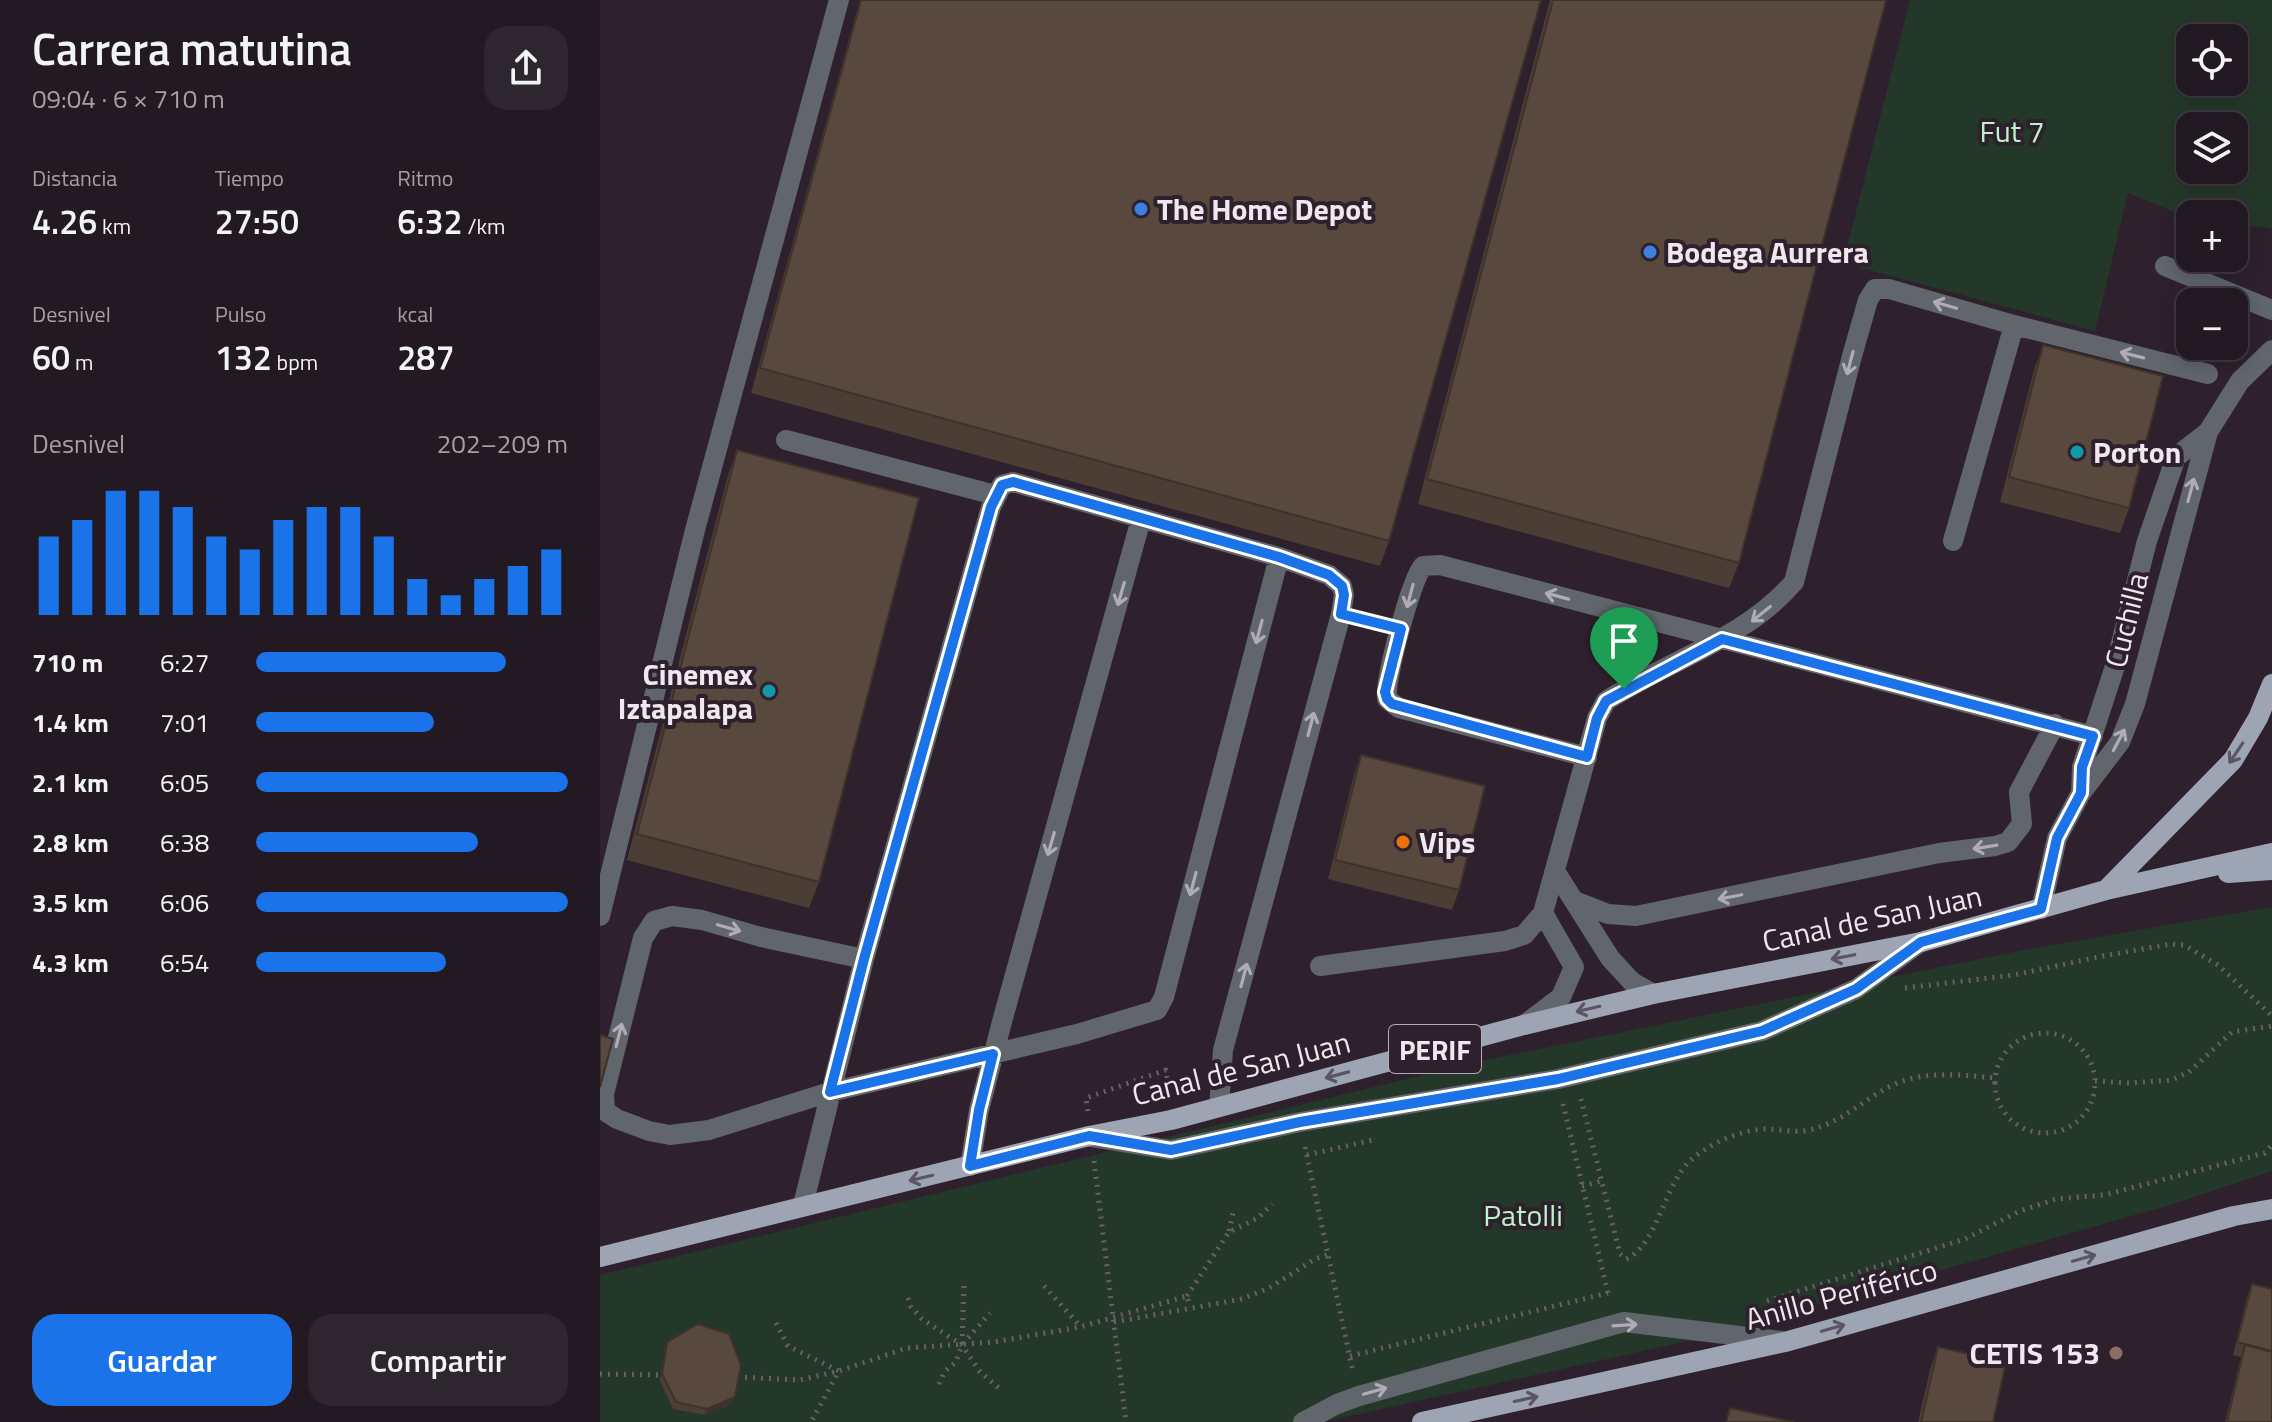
<!DOCTYPE html>
<html lang="es">
<meta charset="utf-8">
<style>
:root{--surface:#221922;--page:#2e262f;--text:#f1f3f6;--muted:#a2a0a5;--line:#3f3840;--accent:#1a73e8}
body{margin:0;font-family:"Titillium Web",sans-serif;background:var(--page);color:var(--text);height:100vh;display:flex;flex-direction:column;font-size:30px;white-space:nowrap}
*{box-sizing:border-box;margin:0}
p{font-size:26px;color:var(--muted)}
.icon{flex:none;width:44px;height:44px;fill:none;stroke:currentColor;stroke-width:2;stroke-linecap:round;stroke-linejoin:round}
.map{position:relative;flex:1;overflow:hidden}
.side{display:flex;flex-direction:column;background:var(--surface);width:600px}
.side>*{flex:none}
.tools{position:absolute;left:1576px;top:24px;display:grid;gap:16px}
.tools a{display:grid;place-items:center;width:72px;height:72px;border-radius:16px;background:var(--surface);box-shadow:0 4px 20px #0003,0 0 0 2px var(--line);font-size:40px}
.pin{position:absolute;display:grid;place-items:center;width:68px;height:68px;color:#fff;margin:-82px -34px;border-radius:50% 50% 50% 0;rotate:-45deg;box-shadow:0 0 8px #0007}
.pin .icon{rotate:45deg}
.round{display:grid;place-items:center;flex:none;width:84px;height:84px;border-radius:24px;background:var(--page)}
.headline{display:flex;align-items:center;justify-content:space-between;height:136px;padding:0 32px}
h1{font-size:44px;font-weight:600;line-height:60px}
.stats{display:grid;grid-template-columns:repeat(3,1fr);gap:12px;height:136px;padding:8px 32px}
.stats div{display:grid;align-content:center}
.stats b{font-size:34px;font-weight:600}
.stats small{font-size:22px;font-weight:400}
.stats p{font-size:22px}
.chart{height:224px;padding:16px 32px}
.chart p{display:flex;justify-content:space-between}
.chart svg{width:100%;height:144px;margin-top:8px;stroke:var(--accent);stroke-width:6}
.action{display:flex;gap:16px;margin-top:auto;padding:16px 32px}
.action a{flex:1;height:92px;border-radius:24px;background:var(--accent);color:#fff;font-size:32px;font-weight:600;line-height:92px;text-align:center}
.action a+a{background:var(--page);color:var(--text)}
ul{padding:0 32px;list-style:none;font-size:26px}
li{display:grid;grid-template-columns:128px 96px 1fr;align-items:center;height:60px}
li i{height:20px;border-radius:10px;background:var(--accent)}
main{display:flex;flex:1;min-height:0}
.map>svg:first-child{display:block}
.green{fill:#243829;fill-rule:evenodd}
.lines{fill:none;stroke-linecap:round;stroke-linejoin:round}
.path{stroke:#6a5e69;stroke-width:5;stroke-dasharray:2 6;stroke-linecap:butt}
.minor{stroke:#61656c;stroke-width:20}
.major{stroke:#9da4b3;stroke-width:20}
.wall{fill:#4c3e35}
.shaded-wall{fill:#3e322b}
.building{fill:#58483e;stroke:#3e322b;stroke-width:2}
.oneway{stroke:#b0acb4}
.oneway2{stroke:#5a5563}
.route-casing{stroke:#fff;stroke-width:16}
.route{stroke:#1a73e8;stroke-width:10}
.shop-dot{fill:#3f7fe0;stroke:#2e212d;stroke-width:3}
.culture-dot{fill:#0f9aa8;stroke:#2e212d;stroke-width:3}
.food-dot{fill:#e8710a;stroke:#2e212d;stroke-width:3}
.education-dot{fill:#8d6e63;stroke:#2e212d;stroke-width:3}
.labels{text-anchor:middle;dominant-baseline:central;stroke-width:8;stroke-linejoin:round;paint-order:stroke}
.shield{fill:#2e212d;stroke:#b6acb5;stroke-width:2}
.shield-label{font-size:28px;font-weight:bold;fill:#f0e7ef}
.park-label{font-size:30px;fill:#b9f5c7;stroke:#2e212d}
.poi-label{font-size:30px;font-weight:bold;fill:#f0e7ef;stroke:#2e212d;text-anchor:start}
.street-label{font-size:30px;fill:#f0e7ef;stroke:#2e212d}
</style>
<main>
<section class="side">
<div class="headline"><div><h1>Carrera matutina</h1><p>09:04 · 6 × 710 m</p></div><a class="round"><svg class="icon" aria-label="share" viewBox="0 0 24 24"><path d="M12 15V3M7 8l5-5 5 5M5 13v7h14v-7"/></svg></a></div>
<div class="stats">
<div><p>Distancia</p><b>4.26<small> km</small></b></div>
<div><p>Tiempo</p><b>27:50</b></div>
<div><p>Ritmo</p><b>6:32<small> /km</small></b></div>
</div>
<div class="stats">
<div><p>Desnivel</p><b>60<small> m</small></b></div>
<div><p>Pulso</p><b>132<small> bpm</small></b></div>
<div><p>kcal</p><b>287</b></div>
</div>
<div class="chart"><p><span>Desnivel</span>202–209 m</p>
<svg viewBox="0 0 160 44" preserveAspectRatio="none"><path d="M5 44V20M15 44V15M25 44V6M35 44V6M45 44V11M55 44V20M65 44V24M75 44V15M85 44V11M95 44V11M105 44V20M115 44V33M125 44V38M135 44V33M145 44V29M155 44V24"/></svg>
</div>
<ul>
<li><b>710 m</b>6:27<i style="width:80%"></i></li>
<li><b>1.4 km</b>7:01<i style="width:57%"></i></li>
<li><b>2.1 km</b>6:05<i style="width:100%"></i></li>
<li><b>2.8 km</b>6:38<i style="width:71%"></i></li>
<li><b>3.5 km</b>6:06<i style="width:100%"></i></li>
<li><b>4.3 km</b>6:54<i style="width:61%"></i></li>
</ul>
<div class="action"><a>Guardar</a><a>Compartir</a></div>
</section>
<div class="map">
<svg width="1672" height="1422" viewBox="0 0 1672 1422">
<rect width="100%" height="100%" fill="#2e212d"/>
<path class="green" d="M1310,0h362v228l-38,-3v-11h-44v4l-62,-25 -33,138 -252,-68zM1590,38h44v44h-44zM1590,126h44v44h-44z
M1672,907v264l-105,35 -461,131 -383,85h-723v-147l881,-214 548,-112z"/>
<g class="lines">
<path class="path" d="M1305,988l109,-13 89,-19 68,-12 13,1 34,20 54,51
M1395 1083a50 50 0 1 1 100 0a50 50 0 1 1-100 0Z
M1495,1081l34,2 43,-3 17,-8 43,-40 40,-6
M981,1099l39,155 6,5c32,-14 38,-76 66,-100 19,-16 48,-29 73,-30 16,0 32,5 48,0 31,-8 52,-31 80,-44 32,-15 69,-10 103,-7
M963,1104l45,189
M488,1111l-2,-13 80,-28 3,24
M705,1147l48,225
M707,1155l70,-16
M494,1161l32,261
M982,1186l20,-5
M629,1231l4,-18
M444,1286l36,40
M587,1296l42,-64 29,-14 14,-14
M308,1298l3,9 11,12 40,26 18,27 19,16
M1167,1301l198,-62 55,-28 36,-12 48,-4 161,-42 7,-8
M514,1322l128,-23 27,-11 46,-29 12,-4
M176,1323l12,23 51,25 -28,51
M362,1344l2,-60
M750,1356l258,-63
M0,1374l61,1
M137,1377l63,3 39,-9 68,-23 87,-6 86,-15 107,-31 3,11
M339,1384l6,-13 11,-9 6,-17 28,-32"/>
<path class="minor" d="M1565,266l107,44
M186,440l209,55
M1353,541l61,-216
M987,757l-188,-49 -12,-9c-3,-17 24,-120 36,-133l17,-1 653,171
M1481,793l1,-26 34,-104 31,-122 29,-84 32,-25
M955,871l55,87 22,24 21,12
M975,901l33,13 28,2 303,-63 56,-7 13,-4 14,-18 -3,-32 36,-68
M1441,909l16,-71 24,-45 39,-51 15,-38 73,-272 32,-51 32,-31
M0,916l95,-386 144,-530
M264,959l-103,-22 -59,-17 -30,-4 -18,5 -11,17 -39,156 1,17 12,8 32,12 21,4 39,-5 121,-38 247,-58 80,-24 7,-13 115,-440
M720,966l185,-25 19,-6 19,-22 54,-195 9,-17c62,-41 138,-61 188,-119l58,-226 16,-56 7,-11h14l125,36 194,49
M924,1025l37,-28 13,-30 -31,-54
M491,1137l80,13 129,-28 258,-43 204,-48 94,-42 65,-47
M370,1166l9,-56 24,-92 138,-499
M203,1205l61,-246 127,-452 11,-22 11,-3 266,75 50,18 13,11 2,9 -3,19 -118,436 -4,57
M703,1422l34,-18 22,-8 265,-74 158,19"/>
<path class="major" d="M1628,873l44,-3
M1506,890l127,-130 25,-42 14,-34
M0,1257l489,-121 82,-16 353,-95 129,-31 268,-52 185,-52 166,-37
M822,1422l363,-80 449,-126 38,-7"/>
</g>
<path class="wall" d="M260,0h681l-152,541 -9,25 -629,-173z
M950,0h336l-147,563 -10,25 -311,-84z
M1443,345l86,163 -9,25 -120,-31 34,-132z
M137,450l82,432 -10,26 -182,-48 101,-385z
M761,755l98,135 -7,20 -124,-31 26,-104z
M1652,1284l20,5v133h-47l16,-65 -8,-2 14,-58z
M67,1342l65,62 -27,11 -32,-6 -13,-28 5,-32z
M1338,1347l55,75h-75l13,-56z"/>
<path class="shaded-wall" d="M135,1397l-3,7 -27,11 2,-6z"/>
<path class="building" d="M261,0h680l-152,541 -629,-173z
M953,0h333l-147,563 -312,-84z
M1443,345l120,31 -34,132 -120,-31z
M137,450l182,48 -100,384 -182,-48z
M761,755l124,31 -26,104 -124,-30z
M0,1035l13,4 -13,48z
M1652,1284l20,5v62l-35,-9z
M98,1324l31,10 12,31 -6,32 -28,12 -31,-7 -14,-28 5,-32z
M1645,1345l27,7v70h-45z
M1338,1347l68,15 -13,60h-72z
M1130,1408l64,14h-68z"/>
<defs><path id="oneway-shaft" d="M-6 0H5M1.5-3L5.5 0L1.5 3" fill="none" stroke-width="1.6" stroke-linecap="round" stroke-linejoin="round" transform="scale(2)"/></defs>
<g class="oneway">
<use href="#oneway-shaft" transform="translate(1345 305) rotate(-164)"/>
<use href="#oneway-shaft" transform="translate(1532 355) rotate(-166)"/>
<use href="#oneway-shaft" transform="translate(1250 363) rotate(105)"/>
<use href="#oneway-shaft" transform="translate(1591 490) rotate(-75)"/>
<use href="#oneway-shaft" transform="translate(521 594) rotate(106)"/>
<use href="#oneway-shaft" transform="translate(810 596) rotate(105)"/>
<use href="#oneway-shaft" transform="translate(957 596) rotate(-165)"/>
<use href="#oneway-shaft" transform="translate(1161 614) rotate(141)"/>
<use href="#oneway-shaft" transform="translate(659 632) rotate(105)"/>
<use href="#oneway-shaft" transform="translate(711 724) rotate(-75)"/>
<use href="#oneway-shaft" transform="translate(1519 740) rotate(-62)"/>
<use href="#oneway-shaft" transform="translate(451 844) rotate(106)"/>
<use href="#oneway-shaft" transform="translate(1385 847) rotate(171)"/>
<use href="#oneway-shaft" transform="translate(593 884) rotate(105)"/>
<use href="#oneway-shaft" transform="translate(1130 897) rotate(169)"/>
<use href="#oneway-shaft" transform="translate(129 928) rotate(16)"/>
<use href="#oneway-shaft" transform="translate(644 975) rotate(-75)"/>
<use href="#oneway-shaft" transform="translate(19 1035) rotate(-76)"/>
<use href="#oneway-shaft" transform="translate(1025 1325) rotate(-4)"/>
<use href="#oneway-shaft" transform="translate(775 1391) rotate(-16)"/>
</g>
<g class="oneway2">
<use href="#oneway-shaft" transform="translate(1636 753) rotate(124)"/>
<use href="#oneway-shaft" transform="translate(1243 957) rotate(169)"/>
<use href="#oneway-shaft" transform="translate(988 1009) rotate(167)"/>
<use href="#oneway-shaft" transform="translate(737 1075) rotate(165)"/>
<use href="#oneway-shaft" transform="translate(321 1178) rotate(167)"/>
<use href="#oneway-shaft" transform="translate(1484 1258) rotate(-16)"/>
<use href="#oneway-shaft" transform="translate(1233 1328) rotate(-16)"/>
<use href="#oneway-shaft" transform="translate(926 1399) rotate(-12)"/>
</g>
<g class="lines">
<g class="route-casing">
<path id="route" d="M413,482l266,75 50,18 13,11 2,9 -3,19 60,15 -16,63 2,7 5,5 195,53 10,-39 9,-17 116,-62 371,97 -11,31 -1,26 -24,45 -16,71 -120,33 -65,47 -94,42 -204,48 -258,43 -129,28 -82,-14 -119,30 9,-56 14,-56 -163,38 34,-133 127,-452 11,-22z"/>
</g>
<use href="#route" class="route"/>
</g>
<g class="shop-dot">
<circle cx="541" cy="209" r="8"/>
<circle cx="1050" cy="252" r="8"/>
</g>
<g class="culture-dot">
<circle cx="1477" cy="452" r="8"/>
<circle cx="169" cy="691" r="8"/>
</g>
<circle class="food-dot" cx="803" cy="842" r="8"/>
<circle class="education-dot" cx="1516" cy="1353" r="8"/>
<g class="labels">
<rect class="shield" x="789" y="1025" width="92" height="48" rx="6"/>
<g class="shield-label">
<text x="835" y="1049">PERIF</text>
</g>
<g class="park-label">
<text x="1412" y="131">Fut 7</text>
<text x="923" y="1215">Patolli</text>
</g>
<g class="poi-label">
<text x="557" y="209">The Home Depot</text>
<text x="1066" y="252">Bodega Aurrera</text>
<text x="1493" y="452">Porton</text>
<text x="153" y="674" text-anchor="end">Cinemex<tspan x="153" dy="34">Iztapalapa</tspan></text>
<text x="819" y="842">Vips</text>
<text x="1500" y="1353" text-anchor="end">CETIS 153</text>
</g>
<g class="street-label">
<text transform="translate(1526 620) rotate(-76)">Cuchilla</text>
<text transform="translate(1272 918) rotate(-12)">Canal de San Juan</text>
<text transform="translate(641 1068) rotate(-14)">Canal de San Juan</text>
<text transform="translate(1241 1294) rotate(-15)">Anillo Periférico</text>
</g>
</g>
</svg>
<div class="tools">
<a><svg class="icon" aria-label="locate" viewBox="0 0 24 24"><circle cx="12" cy="12" r="6"/><path d="M12 2v4M12 18v4M2 12h4M18 12h4"/></svg></a>
<a><svg class="icon" aria-label="layers" viewBox="0 0 24 24"><path d="M12 4l9 5-9 5-9-5zM3 14l9 5 9-5"/></svg></a>
<a>+</a>
<a>−</a>
</div>
<div class="pin" style="left:1024px;top:689px;background:#1e9e55"><svg class="icon" aria-label="arrive" viewBox="0 0 24 24"><path d="M6 21V4h12l-3 4 3 4H6"/></svg></div>
</div>
</main>
